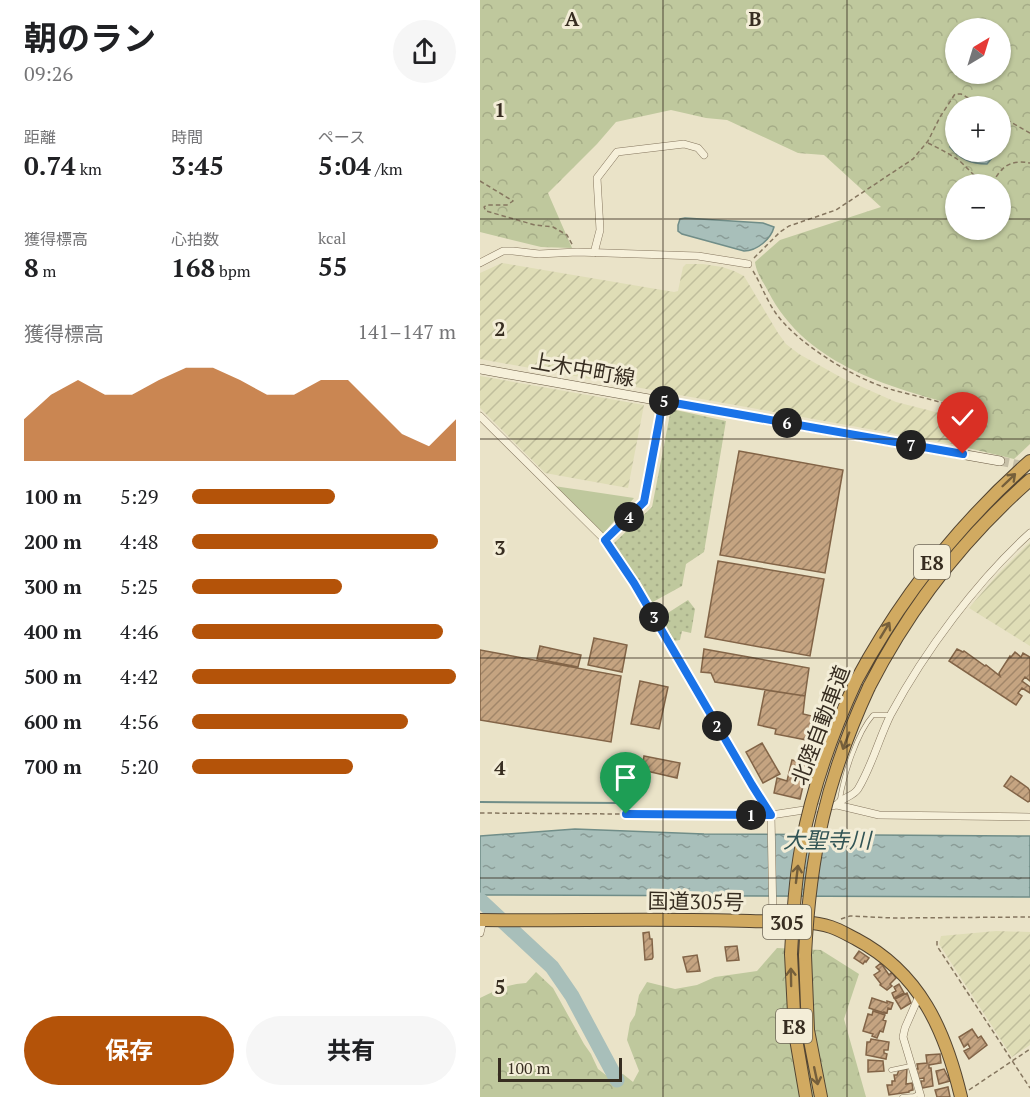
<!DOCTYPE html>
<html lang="ja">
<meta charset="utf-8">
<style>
:root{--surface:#fff;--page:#f6f6f6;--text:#202124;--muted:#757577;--accent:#b45309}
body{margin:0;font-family:"PT Serif","Noto Sans JP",serif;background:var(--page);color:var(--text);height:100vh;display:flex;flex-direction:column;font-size:22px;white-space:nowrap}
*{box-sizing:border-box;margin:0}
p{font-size:20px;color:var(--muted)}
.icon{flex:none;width:33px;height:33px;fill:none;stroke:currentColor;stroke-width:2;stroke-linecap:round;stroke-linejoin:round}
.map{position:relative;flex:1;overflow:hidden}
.panel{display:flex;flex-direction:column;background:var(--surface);width:480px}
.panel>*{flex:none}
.needle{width:39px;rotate:38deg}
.tools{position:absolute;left:465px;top:18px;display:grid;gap:12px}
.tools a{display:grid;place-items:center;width:66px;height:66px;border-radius:50%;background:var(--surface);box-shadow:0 2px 4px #0004;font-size:30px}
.scale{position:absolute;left:18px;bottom:15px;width:124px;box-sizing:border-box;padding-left:6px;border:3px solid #372d21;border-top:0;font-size:16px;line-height:21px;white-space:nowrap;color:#372d21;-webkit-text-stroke:4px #f3edd7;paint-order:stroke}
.pin{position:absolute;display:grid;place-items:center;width:51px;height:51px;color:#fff;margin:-62px -26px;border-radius:50% 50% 50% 0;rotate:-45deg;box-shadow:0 0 6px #0007}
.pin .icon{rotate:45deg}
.km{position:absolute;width:30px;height:30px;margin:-15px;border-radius:50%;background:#222;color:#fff;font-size:16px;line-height:30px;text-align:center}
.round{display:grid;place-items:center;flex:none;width:63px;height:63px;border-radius:32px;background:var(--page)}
.headline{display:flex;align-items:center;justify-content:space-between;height:102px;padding:0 24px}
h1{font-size:33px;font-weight:700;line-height:45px}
.figures{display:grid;grid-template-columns:repeat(3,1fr);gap:9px;height:102px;padding:6px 24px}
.figures div{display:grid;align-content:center}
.figures b{font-size:26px;font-weight:700}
.figures small{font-size:16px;font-weight:400}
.figures p{font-size:16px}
.chart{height:168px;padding:12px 24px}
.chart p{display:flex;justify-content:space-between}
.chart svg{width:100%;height:108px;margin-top:6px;fill:var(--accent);opacity:.7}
.action{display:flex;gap:12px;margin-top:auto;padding:12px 24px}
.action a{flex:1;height:69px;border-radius:36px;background:var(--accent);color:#fff;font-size:24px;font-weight:700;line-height:69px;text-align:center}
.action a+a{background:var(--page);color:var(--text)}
ul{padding:0 24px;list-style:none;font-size:20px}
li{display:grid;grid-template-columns:96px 72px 1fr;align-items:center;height:45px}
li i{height:15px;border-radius:8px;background:var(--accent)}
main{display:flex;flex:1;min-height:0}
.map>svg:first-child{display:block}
.farmland{fill:url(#farmland-furrows)}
.grass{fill:url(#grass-dots)}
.forest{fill:url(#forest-crowns);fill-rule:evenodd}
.park{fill:#bfc89d}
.water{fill:url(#water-ripples);stroke:#708d88;stroke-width:1.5}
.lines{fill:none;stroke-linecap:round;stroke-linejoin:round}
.stream{stroke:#708d88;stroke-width:2}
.river{stroke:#a8bfba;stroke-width:15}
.building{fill:url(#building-hatch);stroke:#826447;stroke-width:1.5}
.secondary-tunnel{stroke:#c6bfa7;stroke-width:9;stroke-dasharray:9 4.5;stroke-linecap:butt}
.lane-casing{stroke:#85765f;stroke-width:5}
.street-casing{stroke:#85765f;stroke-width:8}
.secondary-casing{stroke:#675842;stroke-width:10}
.highway-casing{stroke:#534532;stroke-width:14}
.path{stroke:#85765f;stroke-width:1.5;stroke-dasharray:4.5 3;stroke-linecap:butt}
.lane{stroke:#f6f0da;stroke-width:4}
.street{stroke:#f6f0da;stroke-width:7}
.secondary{stroke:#f6f0da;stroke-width:9}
.highway{stroke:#d1aa61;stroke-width:12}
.highway-bridge-casing{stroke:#534532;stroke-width:14;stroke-linecap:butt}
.highway-bridge{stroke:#d1aa61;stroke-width:12}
.oneway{stroke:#755f3b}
.route-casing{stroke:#fff;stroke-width:12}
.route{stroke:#1a73e8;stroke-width:8}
.grid{fill:none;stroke:#372d21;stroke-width:1.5;stroke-opacity:0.55}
.labels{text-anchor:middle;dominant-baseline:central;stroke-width:6;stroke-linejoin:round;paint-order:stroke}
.shield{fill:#f3edd7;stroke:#6f6758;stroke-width:1.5}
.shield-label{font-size:20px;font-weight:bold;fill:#372d21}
.street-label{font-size:21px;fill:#372d21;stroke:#f3edd7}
.water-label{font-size:22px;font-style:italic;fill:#315455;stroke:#f3edd7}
.grid-label{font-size:20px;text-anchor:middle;font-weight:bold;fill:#372d21;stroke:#f3edd7;stroke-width:6;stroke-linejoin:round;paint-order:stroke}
</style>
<main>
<section class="panel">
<div class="headline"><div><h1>朝のラン</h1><p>09:26</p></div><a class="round"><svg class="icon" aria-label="share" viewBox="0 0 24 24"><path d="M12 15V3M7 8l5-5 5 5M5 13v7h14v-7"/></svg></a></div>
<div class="figures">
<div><p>距離</p><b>0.74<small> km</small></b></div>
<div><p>時間</p><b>3:45</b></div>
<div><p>ペース</p><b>5:04<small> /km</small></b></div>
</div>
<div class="figures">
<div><p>獲得標高</p><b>8<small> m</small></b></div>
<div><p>心拍数</p><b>168<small> bpm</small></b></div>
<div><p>kcal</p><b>55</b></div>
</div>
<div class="chart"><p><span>獲得標高</span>141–147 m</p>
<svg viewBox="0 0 160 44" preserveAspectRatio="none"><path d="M0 44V27L10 17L20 11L30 17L40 17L50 11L60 6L70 6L80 11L90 17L100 17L110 11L120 11L130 22L140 33L150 38L160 27V44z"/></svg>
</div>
<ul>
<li><b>100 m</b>5:29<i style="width:54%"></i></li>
<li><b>200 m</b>4:48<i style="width:93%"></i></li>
<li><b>300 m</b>5:25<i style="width:57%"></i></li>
<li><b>400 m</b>4:46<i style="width:95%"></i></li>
<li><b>500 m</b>4:42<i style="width:100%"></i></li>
<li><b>600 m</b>4:56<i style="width:82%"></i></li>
<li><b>700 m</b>5:20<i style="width:61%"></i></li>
</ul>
<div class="action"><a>保存</a><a>共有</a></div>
</section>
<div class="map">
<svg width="550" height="1097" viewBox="0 0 550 1097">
<defs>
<pattern id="farmland-furrows" width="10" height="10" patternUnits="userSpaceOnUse" patternTransform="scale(1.5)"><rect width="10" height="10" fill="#dfddb6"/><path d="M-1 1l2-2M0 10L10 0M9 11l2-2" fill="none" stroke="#c0be9c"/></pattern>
<pattern id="grass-dots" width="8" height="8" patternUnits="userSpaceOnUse" patternTransform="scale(1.5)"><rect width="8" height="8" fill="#bfc89d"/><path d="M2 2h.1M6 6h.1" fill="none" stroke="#a5ac87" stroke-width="1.8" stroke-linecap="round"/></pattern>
<pattern id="forest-crowns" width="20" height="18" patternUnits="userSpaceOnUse" patternTransform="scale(1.5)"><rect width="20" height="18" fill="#bfc89d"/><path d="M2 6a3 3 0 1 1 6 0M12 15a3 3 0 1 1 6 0" fill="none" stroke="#a5ac87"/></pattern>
<pattern id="water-ripples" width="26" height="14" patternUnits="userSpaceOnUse" patternTransform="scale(1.5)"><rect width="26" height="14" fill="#a8bfba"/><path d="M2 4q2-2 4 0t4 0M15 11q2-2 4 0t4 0" fill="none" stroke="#8a9c97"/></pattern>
<pattern id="building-hatch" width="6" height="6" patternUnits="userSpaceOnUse" patternTransform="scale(1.5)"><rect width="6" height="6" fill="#c5a481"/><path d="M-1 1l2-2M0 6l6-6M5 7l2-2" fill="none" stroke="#a18669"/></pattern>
</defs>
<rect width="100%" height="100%" fill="#eae3c8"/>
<path class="farmland" d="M22,263l172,29 4,-1 5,-24 3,-3h17l19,3 12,4 10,5 34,57 8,11 13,10 45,25 52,23 67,17 3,6 -3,11 -6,9 -477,-86v-86z
M0,376l164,29 -16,83 -83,-15 -65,-65z
M550,542v104l-61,-38 29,-34z
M516,931l34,1v113l-18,12 -73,-113 2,-8z"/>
<path class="grass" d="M191,409l55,12 -22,131 -18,12 -4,22 -31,17 -26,-43 -12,-16 39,-37z
M208,600l7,9 -4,24 -9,-2 -2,9 -6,1 -14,-23z"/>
<path class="forest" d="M0,0h550v444l-16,15 -46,-11 6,-32 -3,-7c-76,-20 -165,-42 -203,-118 -5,-9 -12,-19 -13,-29l25,-22 101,-33 -57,-52 -26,-2 -71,-33 -21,-2 -35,-8 -55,12 -19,22 -49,49 24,55 -31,-1 -61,-15zM476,28h44v46h-44zM476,106h44v46h-6l-7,12c-15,0 -23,-5 -34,-14l-1,-11 4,-3zM476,184h44v46h-44z
M297,948l44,2 38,24 -15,45 22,78h-386v-99c16,-8 28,-14 46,-15l10,-11 17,16 31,56 7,10 7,15 13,10 12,-5 10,8 6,-11 -12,-31 3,-17 5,-8 4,-20 8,-13 28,7 22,-4 18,-8 42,-6z"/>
<path class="park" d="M74,486l80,12 -31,36z"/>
<path class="water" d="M475,136l1,16h38l-1,5 -6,7c-16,0 -27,-5 -37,-17z
M205,218l78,5 11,4c-3,12 -17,24 -30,24l-62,-17 -4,-3v-6l2,-6z
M95,829l129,5 326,2v61l-550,-2v-59z"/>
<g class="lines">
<path class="stream" d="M0,802l141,1"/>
<path class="river" d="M0,900l72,67 20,29 45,84"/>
</g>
<path class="building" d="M259,451l104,19 -18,103 -105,-18z
M238,561l106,18 -14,77 -105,-19z
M114,638l33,7 -5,27 -34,-7z
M60,646l41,9 -3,12 -41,-8z
M224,649l105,19 -4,28 -90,-14 -4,-9 -10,-1z
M477,649l6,3 1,-1 21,15 1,-1 14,11 -1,-3 11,-17 1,1 4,-5 6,5 2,-4 7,4v24l-5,-4 -3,4 8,6v6l-8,-5 -4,5 4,3 -6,9 -67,-44z
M0,650l141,26 -10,66 -131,-22z
M160,681l28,6 -9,42 -28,-5z
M285,690l40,6 -2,18 13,3 -4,24 -37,-7 1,-5 -18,-4z
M282,743l18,31 -17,9 -17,-31z
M164,756l36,7 -3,15 -35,-8z
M312,760l16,4 -8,35 -26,-6 3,-15 10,3z
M531,776l17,12 2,3v10l-2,1 -24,-16z
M169,932l1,7h2l1,18 -1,2 -7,1 -2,-27z
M257,946l2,14 -12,1 -2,-14z
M379,951l10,7 -3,4 -1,-1 -2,3 -9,-6z
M217,955l3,16 -13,1 -4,-15z
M401,963l8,12 3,-3 4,6 -6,6 2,2 -5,4 -7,-5 1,-1 -7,-9 6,-4 -4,-4z
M419,984l5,9 -10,5 -2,-5 4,-2 -2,-4z
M427,993l4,10 -10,6 -6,-10z
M392,998l15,5v-2l6,2 -2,6 -3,-1 -1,5 -3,-1v1l-15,-5z
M393,1011l12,4 -2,5 3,1 -3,11 -3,-1 -3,7 -5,-2 1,-2 -10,-3 5,-17 4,1z
M492,1029l6,9 3,-2 6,9 -18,14 -5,-8 6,-3 -2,-4 -4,3 -5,-10z
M391,1039l18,3 -1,8h-4v3l3,1 -1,5 -20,-4 1,-13h3z
M460,1054l1,9 -12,2v3h2l2,18 -11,2 -1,-7h3v-3l-7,1 -1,-10h2l-1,-5 10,-1 -1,-8z
M388,1060l15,1 1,10 -16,1z
M427,1069l-1,15 6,-1 1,7 -4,1v1l-20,3 -2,-10h5v-4h3l-1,-6h3l2,-5z
M464,1069l6,12 -11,3 -3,-13z
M468,1087l2,10h-13l-2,-7z"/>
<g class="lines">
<path class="secondary-tunnel" d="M520,461l30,6"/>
<g class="lane-casing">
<path id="lane" d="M360,799c4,-24 17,-66 33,-84h18
M411,1070l19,-4
M422,1097l12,-1 6,-3"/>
</g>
<g class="street-casing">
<path id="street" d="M114,253l6,-23 -3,-52 20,-26 67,-8 14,4 6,7
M0,263l23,-12h10l26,3 38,-2 121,4 50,8
M0,416l125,124 29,43 118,202 19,30 2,107
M125,540l39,-38 19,-101
M357,805c5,-8 16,-8 21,-16 14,-23 21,-51 33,-75 34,-63 86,-133 139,-181
M291,815l66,-10 42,10 151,2
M0,933l3,-13
M439,996l-14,32 -2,9 18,60"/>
</g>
<g class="secondary-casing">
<path id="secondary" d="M0,369l520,92"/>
</g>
<g class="highway-casing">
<path id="highway" d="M376,681c45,-84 103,-157 174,-220
M389,687c40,-78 95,-149 161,-207
M0,920c90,1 180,-2 270,1 24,1 58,-2 81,6 9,3 17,8 25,12 64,34 89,91 105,158
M311,954l4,79 11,64
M325,955l3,75 13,67"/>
</g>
<path class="path" d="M520,116l30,17
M448,143c10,5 20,10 29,16 9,6 19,22 30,23 13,1 10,-25 43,-19
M0,181l33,20 -6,4h-20l-3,2 2,4 49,14 18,2 14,8 6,11
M274,258l26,-26 9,-6 47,-16 77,-51 15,-18 12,-24 15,-23h6l22,12
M273,271c8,13 13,28 22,41 21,31 81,68 118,78 18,5 62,14 75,23l-3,32
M0,813l282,2
M361,919l9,-3 43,2 137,-1
M457,941v5l93,142
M489,1090l61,-41"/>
<use href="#lane" class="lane"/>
<use href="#street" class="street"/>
<use href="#secondary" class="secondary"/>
<use href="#highway" class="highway"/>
<g class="highway-bridge-casing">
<path id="highway-bridge" d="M311,954c2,-37 4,-75 11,-111 11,-57 30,-110 54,-162
M325,955c5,-101 21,-175 64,-268"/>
</g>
<use href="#highway-bridge" class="highway-bridge"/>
</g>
<defs><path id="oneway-shaft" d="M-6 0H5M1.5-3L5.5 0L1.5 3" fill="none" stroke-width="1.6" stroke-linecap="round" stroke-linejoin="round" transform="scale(1.5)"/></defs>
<g class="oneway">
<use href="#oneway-shaft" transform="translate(529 480) rotate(-44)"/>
<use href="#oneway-shaft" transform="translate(405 630) rotate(-59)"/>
<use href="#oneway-shaft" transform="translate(366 741) rotate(111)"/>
<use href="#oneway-shaft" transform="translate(317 874) rotate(-83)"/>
<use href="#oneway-shaft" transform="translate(311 977) rotate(-91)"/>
<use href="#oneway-shaft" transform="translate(336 1076) rotate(78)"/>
</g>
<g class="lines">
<g class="route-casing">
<path id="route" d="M146,814l145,1 -19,-30 -118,-202 -29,-43 39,-38 19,-101 300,53"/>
</g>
<use href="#route" class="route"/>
</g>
<path class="grid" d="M183,0v1097M367,0v1097M0,219h476M520,219h30M0,439h550M0,658h550M0,878h550"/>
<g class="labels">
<g class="shield">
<rect x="434" y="545" width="36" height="34" rx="4.5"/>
<rect x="283" y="905" width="48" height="34" rx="4.5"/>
<rect x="296" y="1009" width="36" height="34" rx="4.5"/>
</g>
<g class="shield-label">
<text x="452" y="562">E8</text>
<text x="307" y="922">305</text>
<text x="314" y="1026">E8</text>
</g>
<g class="street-label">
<text transform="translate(103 369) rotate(10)">上木中町線</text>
<text transform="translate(340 725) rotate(-69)">北陸自動車道</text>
<text transform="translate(216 901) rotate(1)">国道305号</text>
</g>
<g class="water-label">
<text x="347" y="839">大聖寺川</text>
</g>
</g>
<g class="grid-label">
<text x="92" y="26">A</text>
<text x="275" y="26">B</text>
<text x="20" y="117">1</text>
<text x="20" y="336">2</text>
<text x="20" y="555">3</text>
<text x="20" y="775">4</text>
<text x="20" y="994">5</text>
</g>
</svg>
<div class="tools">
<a><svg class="needle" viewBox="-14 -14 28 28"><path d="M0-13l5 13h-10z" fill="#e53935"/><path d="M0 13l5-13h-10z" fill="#757577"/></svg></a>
<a>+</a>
<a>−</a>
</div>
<div class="scale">100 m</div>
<div class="pin" style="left:146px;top:814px;background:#1e9e55"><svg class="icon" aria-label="arrive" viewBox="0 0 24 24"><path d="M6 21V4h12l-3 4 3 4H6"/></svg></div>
<div class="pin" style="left:483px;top:454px;background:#d93025"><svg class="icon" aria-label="check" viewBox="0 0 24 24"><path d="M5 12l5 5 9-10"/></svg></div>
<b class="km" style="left:271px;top:815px">1</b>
<b class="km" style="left:237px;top:726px">2</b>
<b class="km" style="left:174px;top:617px">3</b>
<b class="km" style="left:149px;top:517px">4</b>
<b class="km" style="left:184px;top:401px">5</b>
<b class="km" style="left:307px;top:423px">6</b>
<b class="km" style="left:431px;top:445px">7</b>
</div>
</main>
